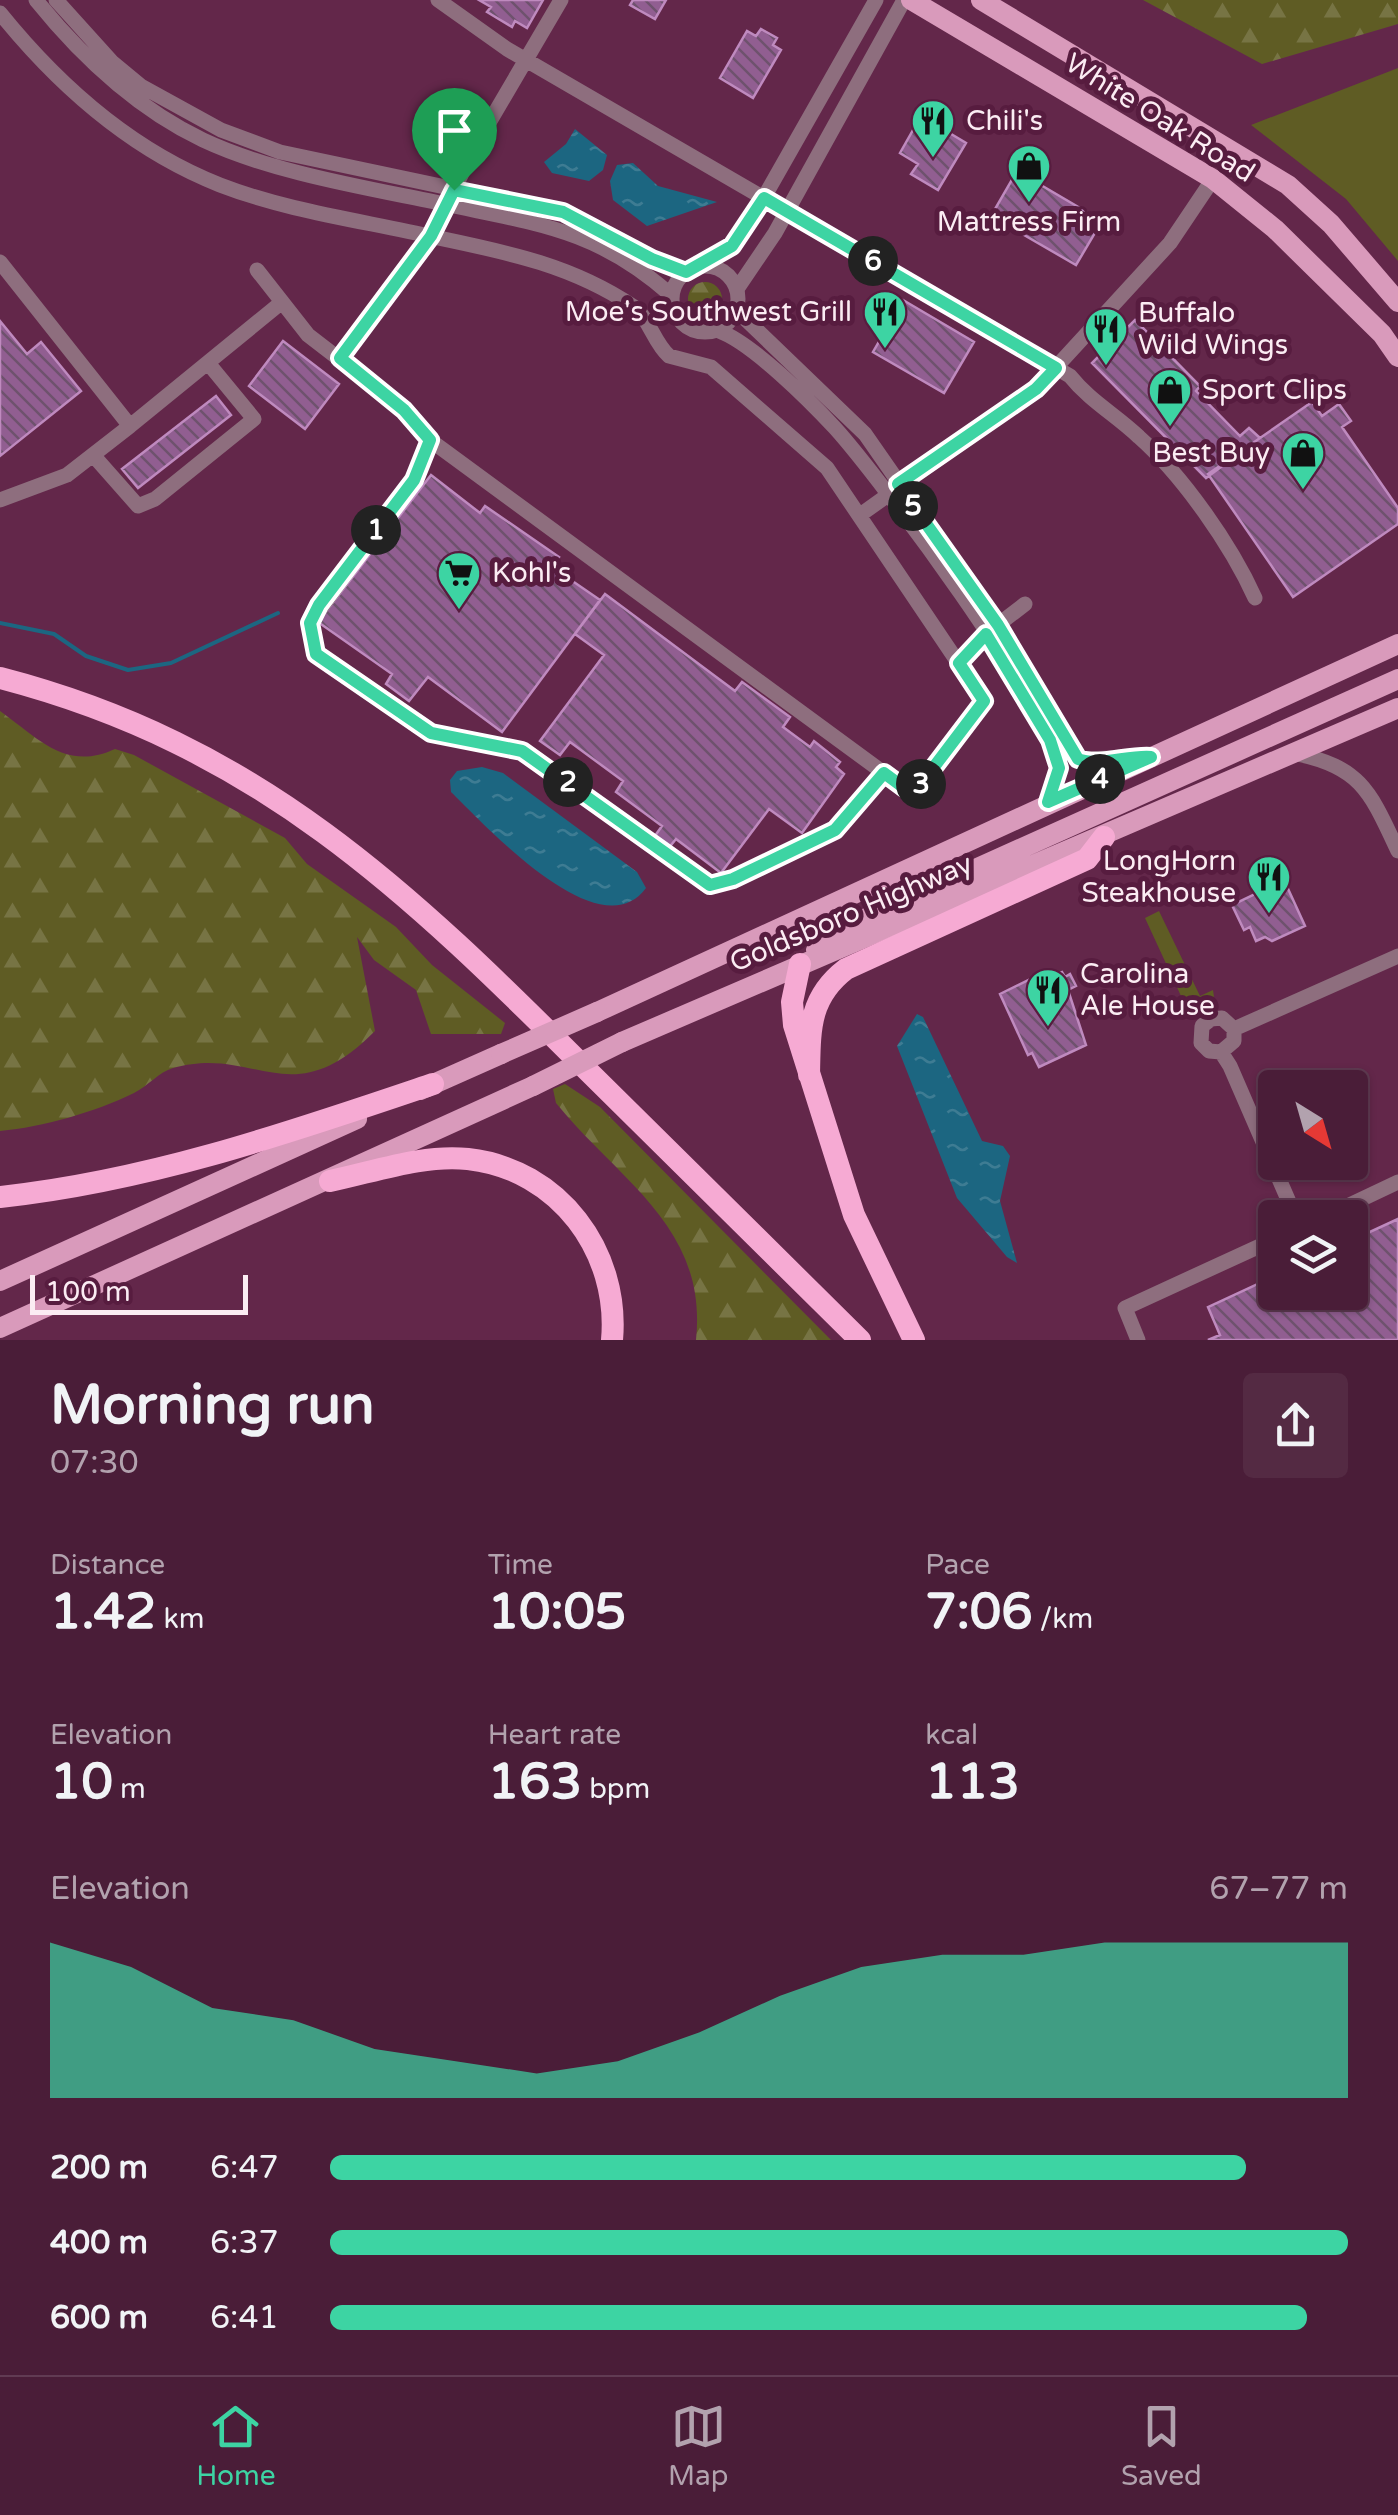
<!DOCTYPE html>
<meta charset="utf-8">
<style>
:root{--surface:#4a1d38;--page:#542a43;--text:#f1f3f6;--muted:#b2a2ae;--line:#613b53;--accent:#3dd4a3}
body{margin:0;font-family:"Varela Round",sans-serif;background:var(--page);color:var(--text);height:100vh;display:flex;flex-direction:column;font-size:38px;white-space:nowrap}
*{box-sizing:border-box;margin:0}
p{font-size:32px;color:var(--muted)}
.icon{flex:none;width:55px;height:55px;fill:none;stroke:currentColor;stroke-width:2;stroke-linecap:round;stroke-linejoin:round}
.map{position:relative;height:1340px;overflow:hidden}
.side{display:flex;flex-direction:column;background:var(--surface);flex:1}
.side>*{flex:none}
.needle{width:65px;rotate:143deg}
.tools{position:absolute;left:1258px;top:1070px;display:grid;gap:20px}
.tools a{display:grid;place-items:center;width:110px;height:110px;border-radius:10px;background:var(--surface);box-shadow:0 2px 8px #0004,0 0 0 2px var(--line);font-size:50px}
.scale{position:absolute;left:30px;bottom:25px;width:218px;box-sizing:border-box;padding-left:10px;border:5px solid #fbecf3;border-top:0;font-size:28px;line-height:35px;white-space:nowrap;color:#fbecf3;-webkit-text-stroke:8px #571c3f;paint-order:stroke}
.pin{position:absolute;display:grid;place-items:center;width:85px;height:85px;color:#fff;margin:-102px -42px;border-radius:50% 50% 50% 0;rotate:-45deg;box-shadow:0 0 10px #0007}
.pin .icon{rotate:45deg}
.km{position:absolute;width:50px;height:50px;margin:-25px;border-radius:50%;background:#222;color:#fff;font-size:28px;line-height:50px;text-align:center}
.round{display:grid;place-items:center;flex:none;width:105px;height:105px;border-radius:10px;background:var(--page)}
.headline{display:flex;align-items:center;justify-content:space-between;height:170px;padding:0 50px}
h1{font-size:55px;font-weight:700;line-height:75px}
.stats{display:grid;grid-template-columns:repeat(3,1fr);gap:15px;height:170px;padding:10px 50px}
.stats div{display:grid;align-content:center}
.stats b{font-size:50px;font-weight:700}
.stats small{font-size:28px;font-weight:400}
.stats p{font-size:28px}
.chart{height:280px;padding:20px 50px}
.chart p{display:flex;justify-content:space-between}
.chart svg{width:100%;height:180px;margin-top:10px;fill:var(--accent);opacity:.7}
ul{padding:0 50px;list-style:none;font-size:32px}
li{display:grid;grid-template-columns:160px 120px 1fr;align-items:center;height:75px}
li i{height:25px;border-radius:12px;background:var(--accent)}
.dock{display:flex;justify-content:space-around;align-items:center;height:140px;border-top:2px solid var(--line);background:var(--surface);font-size:28px;color:var(--muted)}
.dock a{display:grid;justify-items:center;gap:5px}
.dock .active{color:var(--accent)}
.map>svg:first-child{display:block}
.grass{fill:#5f5c24}
.forest{fill:url(#forest-firs)}
.water{fill:url(#water-ripples)}
.lines{fill:none;stroke-linecap:round;stroke-linejoin:round}
.stream{stroke:#1c6681;stroke-width:4}
.building{fill:url(#building-back-hatch);stroke:#bf8abf;stroke-width:2.5}
.minor{stroke:#8e6e7e;stroke-width:15}
.major{stroke:#d99abb;stroke-width:20}
.highway{stroke:#f6aad3;stroke-width:22}
.major-bridge{stroke:#d99abb;stroke-width:20}
.route-casing{stroke:#fff;stroke-width:20}
.route{stroke:#3dd4a3;stroke-width:12}
.labels{text-anchor:middle;dominant-baseline:central;stroke-width:10;stroke-linejoin:round;paint-order:stroke}
.street-label{font-size:28px;fill:#fbecf3;stroke:#571c3f}
.poi-label{font-size:28px;fill:#fbecf3;stroke:#571c3f;text-anchor:start}
</style>
<div class="map">
<svg width="1398" height="1340" viewBox="0 0 1398 1340">
<defs>
<pattern id="forest-firs" width="22" height="20" patternUnits="userSpaceOnUse" patternTransform="scale(2.5)"><rect width="22" height="20" fill="#5f5c24"/><path d="M5 1l3.5 6h-7zM16 11l3.5 6h-7z" fill="#777444"/></pattern>
<pattern id="water-ripples" width="26" height="14" patternUnits="userSpaceOnUse" patternTransform="scale(2.5)"><rect width="26" height="14" fill="#1c6681"/><path d="M2 4q2-2 4 0t4 0M15 11q2-2 4 0t4 0" fill="none" stroke="#3e7c93"/></pattern>
<pattern id="building-back-hatch" width="6" height="6" patternUnits="userSpaceOnUse" patternTransform="scale(2.5)"><rect width="6" height="6" fill="#915e91"/><path d="M-1 5l2 2M0 0l6 6M5-1l2 2" fill="none" stroke="#6e526d"/></pattern>
</defs>
<rect width="100%" height="100%" fill="#63274a"/>
<path class="grass" d="M1398,68v193l-52,-62 -95,-74z
M1159,911l41,85 13,-6 1,7 -27,12 -42,-91z"/>
<path class="forest" d="M1143,0h255v24l-136,40z
M688 299a17 17 0 1 1 34 0a17 17 0 1 1-34 0Z
M0,711c38,27 66,61 115,38l19,6 151,83 22,26 89,63 36,38 73,58 -4,11h-70l-15,-44 -42,-30 -17,-23 18,94c-85,86 -119,13 -202,37 -14,4 -25,18 -39,25 -39,19 -91,34 -134,38z
M565,1084l35,23 231,233h-135c12,-113 -77,-159 -140,-237l-3,-14z"/>
<path class="water" d="M575,129l32,26 -4,15 -14,11 -37,-8 -8,-11 22,-18z
M633,163l25,23 59,16 -70,24 -34,-26 -3,-19 7,-16z
M482,767l21,6 134,99 9,16c-46,63 -160,-62 -195,-96l-1,-12 7,-9z
M917,1014l6,3 59,124 21,5 7,10 -10,45 17,62 -10,-6 -50,-59 -60,-152z"/>
<g class="lines">
<path class="stream" d="M0,623l54,11 32,22 42,14 43,-7 107,-50"/>
</g>
<path class="building" d="M479,0h64l-16,28 -12,-7 -3,6 -25,-15 4,-5z
M633,0h33l-11,19 -25,-14z
M761,29l16,9 -4,7 8,5 -28,48 -33,-20 27,-47 9,5z
M921,116l45,27 -28,47 -27,-16 7,-10 -18,-11z
M1017,171l85,50 -26,44 -85,-49z
M903,300l71,42 -30,51 -71,-41z
M1135,320l65,66 -4,5 44,45 9,-8 11,10 -54,40 -114,-115z
M0,321l27,33 14,-12 40,49 -81,65z
M283,341l56,43 -34,45 -56,-43z
M216,396l15,19 -93,73 -16,-19z
M1312,402l10,14 17,-12 12,17 -9,6 56,81v16l-105,73 -85,-123z
M431,475l49,38 5,-7 74,51 -7,10 48,33 -98,132 -74,-55 -19,24 -23,-17 6,-10 -74,-52z
M605,594l130,97 7,-9 48,35 -7,10 27,20 4,-6 26,21 -4,5 8,7 -42,59 -33,-24 -48,64 -45,-34 -9,11 -15,-10 10,-14 -46,-34 7,-11 -53,-39 -10,13 -20,-14 64,-86 -29,-21z
M1284,880l21,46 -33,15 -7,-4 -9,4 -6,-14 -6,3 -12,-25z
M1045,972l3,6 14,-6 3,5 5,-3 6,12 -8,4 18,55 -47,22 -7,-14 -4,2 -28,-61z
M1398,1219v121h-190l12,-5 -12,-28 67,-31v16h75v-51z"/>
<g class="lines">
<path class="minor" d="M36,0c46,57 100,108 167,140 70,33 165,48 241,64 94,20 153,25 228,92
M56,0l56,62 29,24 80,44 59,22 283,60 89,47 34,13
M438,0l69,49 563,327c20,25 46,39 69,61 44,39 92,108 116,161
M0,13c59,73 131,137 220,172 67,26 144,36 214,52 72,15 138,28 200,70 15,11 20,36 35,49l42,11 116,101 157,233 -66,87 -11,2 -477,-350 -26,-31 -96,-74 -51,-65
M0,262l130,164 152,-124
M672 299a33 33 0 1 1 66 0a33 33 0 1 1-66 0Z
M703,266l29,-20 18,-24 126,-222
M737,289l38,-56 129,-233
M736,310l129,124 133,191 80,134 73,-2
M719,331c33,12 91,70 116,97 46,51 215,278 223,337 1,11 -6,26 -10,37
M339,358l92,-122 45,-91 85,-145
M430,440l-16,40 -104,143 6,32 115,78 91,18 188,134 23,-6 102,-49 50,-57
M93,455l45,51 17,-7 99,-80 -46,-56
M0,500l67,-25 63,-49
M860,515l176,-126 134,-146 43,-64
M959,663l27,-29 39,-30
M1297,754c65,13 74,40 101,97
M1234,1029l164,-73
M1221,1052l13,-11v-12l-12,-11 -11,1 -9,7 -1,17 8,8 12,1 9,14 66,152
M1322,1218l76,-36
M1138,1340l-13,-32 150,-69"/>
<path class="major" d="M911,0l302,179 62,50 107,105 16,23
M981,0l307,185 43,39 67,78
M816,950l28,-22 554,-249
M597,1012l801,-368
M622,1042l776,-334
M420,1090l81,-36
M0,1281l357,-162
M0,1328l533,-242"/>
<path class="highway" d="M0,678c258,67 408,213 590,395 90,89 180,178 270,267
M800,964l-8,38 2,23 60,190 60,125
M809,1075c1,-44 -1,-77 37,-106l241,-110 17,-22
M330,1181c44,-9 93,-27 138,-22 91,10 152,93 144,181
M0,1197c150,-16 291,-65 433,-113"/>
<path class="major-bridge" d="M501,1054l96,-42
M533,1086l89,-44"/>
</g>
<g class="lines">
<g class="route-casing">
<path id="route" d="M454,190l109,22 89,47 34,13 46,-26 32,-48 292,170 -20,21 -138,95 100,141 80,134c21,8 50,-4 73,-2l-103,45 11,-34 -9,-28 -64,-106 -27,29 25,38 -66,87 -11,2 -23,-17 -49,57 -102,49 -23,6 -188,-134 -91,-18 -115,-79 -6,-31 9,-18 95,-125 16,-40 -26,-30 -64,-52 91,-122z"/>
</g>
<use href="#route" class="route"/>
</g>
<defs>
<g id="restaurant-pin" transform="scale(2.25)"><path d="M0 17L-7.5 6A9.5 9.5 0 1 1 7.5 6Z" fill="#3dd4a3" stroke="#571c3f"/><path d="M-5-6h1v4h1v-4h1v4h1v-4h1v5L-1.5 .5V6h-2V.5L-5-1ZM5-6V6H3V1.5H1.5Q1.5-4 5-6Z" fill="#111"/></g>
<g id="shop-pin" transform="scale(2.25)"><path d="M0 17L-7.5 6A9.5 9.5 0 1 1 7.5 6Z" fill="#3dd4a3" stroke="#571c3f"/><path d="M-5-2.5h2.3a2.7 3.5 0 0 1 5.4 0H5L5.5 6h-11ZM-1.5-2.5h3a1.5 2.3 0 0 0-3 0Z" fill="#111"/></g>
<g id="supermarket-pin" transform="scale(2.25)"><path d="M0 17L-7.5 6A9.5 9.5 0 1 1 7.5 6Z" fill="#3dd4a3" stroke="#571c3f"/><path d="M-6-5.5h2.5l.6 2H6L4.5 2H-2.5L-4.4-4H-6ZM-1.5 3.2a1.3 1.3 0 1 0 .1 0ZM3 3.2a1.3 1.3 0 1 0 .1 0Z" fill="#111"/></g>
</defs>
<g fill-rule="evenodd">
<use href="#restaurant-pin" x="933" y="121"/>
<use href="#shop-pin" x="1029" y="166"/>
<use href="#restaurant-pin" x="885" y="312"/>
<use href="#restaurant-pin" x="1106" y="329"/>
<use href="#shop-pin" x="1170" y="390"/>
<use href="#shop-pin" x="1303" y="453"/>
<use href="#supermarket-pin" x="459" y="573"/>
<use href="#restaurant-pin" x="1269" y="877"/>
<use href="#restaurant-pin" x="1048" y="990"/>
</g>
<g class="labels">
<g class="street-label">
<text transform="translate(1160 118) rotate(32)">White Oak Road</text>
<text transform="translate(851 913) rotate(-23)">Goldsboro Highway</text>
</g>
<g class="poi-label">
<text x="966" y="121">Chili's</text>
<text x="1029" y="222" text-anchor="middle">Mattress Firm</text>
<text x="852" y="312" text-anchor="end">Moe's Southwest Grill</text>
<text x="1138" y="313">Buffalo<tspan x="1138" dy="32">Wild Wings</tspan></text>
<text x="1202" y="390">Sport Clips</text>
<text x="1270" y="453" text-anchor="end">Best Buy</text>
<text x="492" y="573">Kohl's</text>
<text x="1236" y="861" text-anchor="end">LongHorn<tspan x="1236" dy="32">Steakhouse</tspan></text>
<text x="1080" y="974">Carolina<tspan x="1080" dy="32">Ale House</tspan></text>
</g>
</g>
</svg>
<div class="tools">
<a><svg class="needle" viewBox="-14 -14 28 28"><path d="M0-13l5 13h-10z" fill="#e53935"/><path d="M0 13l5-13h-10z" fill="#b2a2ae"/></svg></a>
<a><svg class="icon" aria-label="layers" viewBox="0 0 24 24"><path d="M12 4l9 5-9 5-9-5zM3 14l9 5 9-5"/></svg></a>
</div>
<div class="scale">100 m</div>
<div class="pin" style="left:454px;top:190px;background:#1e9e55"><svg class="icon" aria-label="arrive" viewBox="0 0 24 24"><path d="M6 21V4h12l-3 4 3 4H6"/></svg></div>
<b class="km" style="left:376px;top:530px">1</b>
<b class="km" style="left:568px;top:782px">2</b>
<b class="km" style="left:921px;top:784px">3</b>
<b class="km" style="left:1100px;top:779px">4</b>
<b class="km" style="left:913px;top:506px">5</b>
<b class="km" style="left:873px;top:261px">6</b>
</div>
<section class="side">
<div class="headline"><div><h1>Morning run</h1><p>07:30</p></div><a class="round"><svg class="icon" aria-label="share" viewBox="0 0 24 24"><path d="M12 15V3M7 8l5-5 5 5M5 13v7h14v-7"/></svg></a></div>
<div class="stats">
<div><p>Distance</p><b>1.42<small> km</small></b></div>
<div><p>Time</p><b>10:05</b></div>
<div><p>Pace</p><b>7:06<small> /km</small></b></div>
</div>
<div class="stats">
<div><p>Elevation</p><b>10<small> m</small></b></div>
<div><p>Heart rate</p><b>163<small> bpm</small></b></div>
<div><p>kcal</p><b>113</b></div>
</div>
<div class="chart"><p><span>Elevation</span>67–77 m</p>
<svg viewBox="0 0 160 44" preserveAspectRatio="none"><path d="M0 44V6L10 12L20 22L30 25L40 32L50 35L60 38L70 35L80 28L90 19L100 12L110 9L120 9L130 6L140 6L150 6L160 6V44z"/></svg>
</div>
<ul>
<li><b>200 m</b>6:47<i style="width:90%"></i></li>
<li><b>400 m</b>6:37<i style="width:100%"></i></li>
<li><b>600 m</b>6:41<i style="width:96%"></i></li>
</ul>
</section>
<nav class="dock">
<a class="active"><svg class="icon" aria-label="home" viewBox="0 0 24 24"><path d="M3 11l9-7 9 7M6 9v11h12V9"/></svg>Home</a>
<a><svg class="icon" aria-label="map" viewBox="0 0 24 24"><path d="M3 6l6-2 6 2 6-2v14l-6 2-6-2-6 2zM9 4v14M15 6v14"/></svg>Map</a>
<a><svg class="icon" aria-label="saved" viewBox="0 0 24 24"><path d="M7 4h10v16l-5-4-5 4z"/></svg>Saved</a>
</nav>
